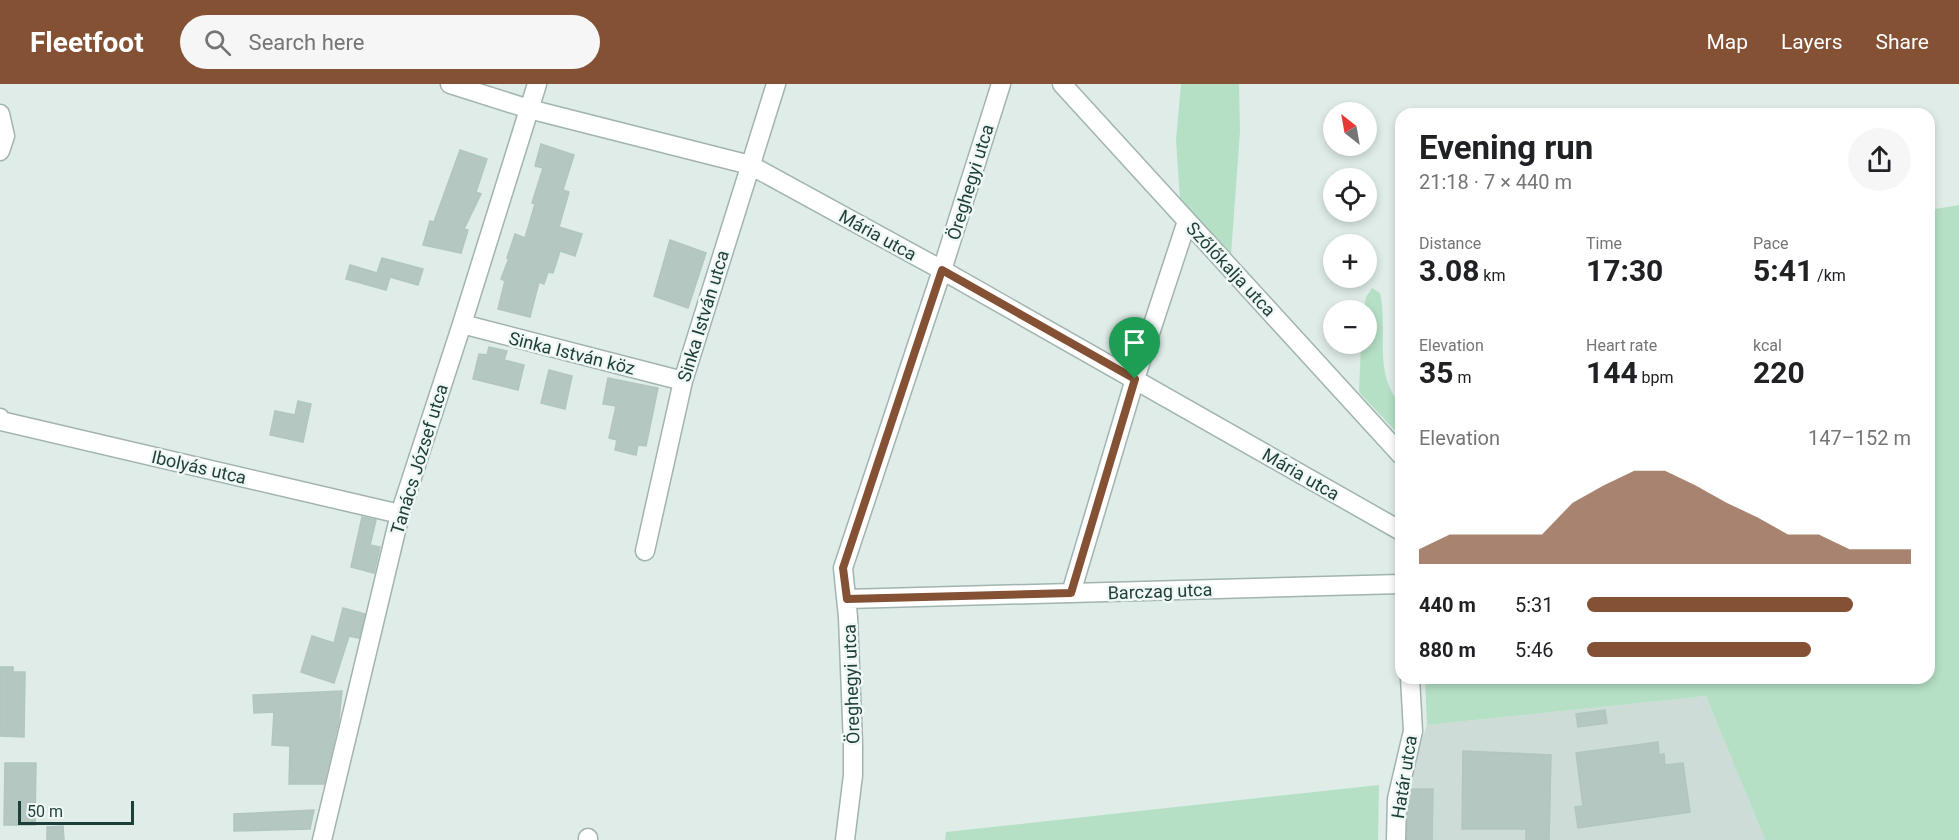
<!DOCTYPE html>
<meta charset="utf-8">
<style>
:root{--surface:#fff;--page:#f6f6f6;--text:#202124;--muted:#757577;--accent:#845135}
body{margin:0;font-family:Roboto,sans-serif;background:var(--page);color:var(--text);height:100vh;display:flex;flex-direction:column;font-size:22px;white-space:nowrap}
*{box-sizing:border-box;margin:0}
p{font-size:20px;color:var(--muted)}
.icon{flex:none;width:33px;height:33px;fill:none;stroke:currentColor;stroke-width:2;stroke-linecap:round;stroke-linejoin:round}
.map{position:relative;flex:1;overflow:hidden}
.details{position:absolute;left:1395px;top:24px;width:540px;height:576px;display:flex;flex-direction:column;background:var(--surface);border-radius:18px;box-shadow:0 3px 9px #0003}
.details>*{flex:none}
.needle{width:39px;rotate:329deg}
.tools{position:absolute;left:1323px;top:18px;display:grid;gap:12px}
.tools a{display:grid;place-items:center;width:54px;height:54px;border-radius:50%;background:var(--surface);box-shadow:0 3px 9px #0003;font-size:30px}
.scale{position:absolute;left:18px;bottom:15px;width:116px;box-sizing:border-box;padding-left:6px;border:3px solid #1e3e39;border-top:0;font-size:16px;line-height:21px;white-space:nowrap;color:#1e3e39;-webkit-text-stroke:4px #f0f8f5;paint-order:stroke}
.pin{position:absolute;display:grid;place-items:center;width:51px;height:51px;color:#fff;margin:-62px -26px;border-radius:50% 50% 50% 0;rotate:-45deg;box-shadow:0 0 6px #0007}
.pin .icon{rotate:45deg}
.round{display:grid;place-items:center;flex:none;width:63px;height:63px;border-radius:32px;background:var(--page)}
.overview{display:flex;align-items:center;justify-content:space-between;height:102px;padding:0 24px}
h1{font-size:33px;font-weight:700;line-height:45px}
.stats{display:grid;grid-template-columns:repeat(3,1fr);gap:9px;height:102px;padding:6px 24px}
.stats div{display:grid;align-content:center}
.stats b{font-size:30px;font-weight:700}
.stats small{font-size:16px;font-weight:400}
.stats p{font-size:16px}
.chart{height:168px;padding:12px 24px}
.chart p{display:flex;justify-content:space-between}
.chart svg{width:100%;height:108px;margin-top:6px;fill:var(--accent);opacity:.7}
ul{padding:0 24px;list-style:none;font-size:20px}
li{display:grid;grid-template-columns:96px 72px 1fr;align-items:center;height:45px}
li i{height:15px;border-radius:8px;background:var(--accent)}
header{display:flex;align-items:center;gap:36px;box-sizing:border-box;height:84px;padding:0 30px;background:var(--accent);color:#fff}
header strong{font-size:28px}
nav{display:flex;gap:33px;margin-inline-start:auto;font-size:21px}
.search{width:420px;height:54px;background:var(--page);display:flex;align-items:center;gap:15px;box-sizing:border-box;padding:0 21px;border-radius:33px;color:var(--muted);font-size:22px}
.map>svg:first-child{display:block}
.built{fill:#cddcd7}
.green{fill:#b5e0c6}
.building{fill:#b4c7c1;stroke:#b1c6c0;stroke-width:1.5}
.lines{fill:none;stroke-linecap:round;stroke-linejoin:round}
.minor-casing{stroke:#a1b4b0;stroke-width:21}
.minor{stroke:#fff;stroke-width:18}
.route-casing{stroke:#fff;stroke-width:12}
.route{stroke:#845135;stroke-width:8}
.labels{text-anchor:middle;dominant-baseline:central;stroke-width:5;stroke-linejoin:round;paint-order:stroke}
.street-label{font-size:18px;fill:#1e3e39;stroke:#f0f8f5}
</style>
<header>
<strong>Fleetfoot</strong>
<div class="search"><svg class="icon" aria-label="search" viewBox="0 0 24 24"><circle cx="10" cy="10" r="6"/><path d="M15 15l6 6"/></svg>Search here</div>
<nav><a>Map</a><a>Layers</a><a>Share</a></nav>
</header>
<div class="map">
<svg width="1959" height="756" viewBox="0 0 1959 756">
<rect width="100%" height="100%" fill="#dfece8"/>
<path class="built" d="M1706,612l59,144h-361l-1,-46 24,-69z"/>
<path class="green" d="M1181,0h58l1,47 -9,124 -51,-56 -4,-59z
M1959,121v635h-194l-59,-144 -279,29 -2,-47h504v-468z
M1372,204l8,5c8,36 -6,74 16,106l5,-2v40l-42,-45 2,-48h5v-34h-2l2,-13z
M1379,701l-1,55h-433l1,-8z"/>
<path class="building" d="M541,60l33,11 -11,35 6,2 -10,35 23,7 -7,22 -15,-5 -7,22 -5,-1 -4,12 -5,-2 -9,35 -32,-8 7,-28 -4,-2 8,-21h-2l8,-24 10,4 10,-34 -3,-1 11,-35 -8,-2z
M460,66l27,9 -11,33 5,2 -17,35 4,1 -7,23 -38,-8 7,-24 4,1z
M670,156l36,13 -18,55 -34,-12z
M382,174l41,11 -5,16 -28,-8 -4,13 -40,-11 4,-14 27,8z
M489,263l18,4 -3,9 20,5 -6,25 -45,-11 6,-25 8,1z
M549,286l23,6 -7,33 -24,-6z
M608,294l50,10 -12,58 -8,-1 -2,10 -21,-5 2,-10 -8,-2 7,-32 -13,-2z
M298,317l13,3 -8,38 -33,-7 5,-24 20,4z
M362,433l14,3 -6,25 10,2 -6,26 -23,-6z
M343,524l22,6 -6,24 -10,-2 -15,47 -33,-11 11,-36 22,7z
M0,583h13v5h12l-1,65 -24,-1z
M342,607l-3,29 -15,64h-35l1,-38 -18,-1 2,-33 -20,1 -1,-18z
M1605,626l2,13 -29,4 -2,-13z
M1658,658l1,13 5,-1 1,11 18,-2 7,49 -112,16 -3,-21 8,-1 -7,-53z
M1463,667l88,4 -2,85h-23v-11h-64z
M5,679h31l-1,62h-31z
M1411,705h22l-1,51h-25l1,-40z
M314,726l-4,19 -76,2v-17z
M63,742l1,14h-17v-13z"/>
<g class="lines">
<g class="minor-casing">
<path id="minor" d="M450,0l79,25 221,56 192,105 459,261
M1062,0l339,371
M0,30l5,22 -5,15
M462,240l221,57
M0,334l1,3 399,93
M645,467l38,-170 93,-297
M1071,509l64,-214 52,-158
M847,515l554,-15
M322,756l78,-326 62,-190 75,-240
M588,756v-2
M845,756l8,-65v-30l-5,-128 -5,-49 99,-298 59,-186
M1396,756l1,-41 16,-68 -3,-53"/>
</g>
<use href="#minor" class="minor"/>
</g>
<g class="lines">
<g class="route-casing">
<path id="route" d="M942,186l193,109 -64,214 -224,6 -4,-31z"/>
</g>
<use href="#route" class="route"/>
</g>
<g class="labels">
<g class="street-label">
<text transform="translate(970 98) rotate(-73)">Öreghegyi utca</text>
<text transform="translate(878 151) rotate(29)">Mária utca</text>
<text transform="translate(1231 185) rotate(47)">Szőlőkalja utca</text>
<text transform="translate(703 232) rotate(-73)">Sinka István utca</text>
<text transform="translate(572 269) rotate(14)">Sinka István köz</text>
<text transform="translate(419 375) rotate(-73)">Tanács József utca</text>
<text transform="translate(199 383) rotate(13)">Ibolyás utca</text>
<text transform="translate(1301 390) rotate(30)">Mária utca</text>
<text transform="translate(1160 507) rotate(-2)">Barczag utca</text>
<text transform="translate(851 600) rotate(-92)">Öreghegyi utca</text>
<text transform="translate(1404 693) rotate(-81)">Határ utca</text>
</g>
</g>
</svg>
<div class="tools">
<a><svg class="needle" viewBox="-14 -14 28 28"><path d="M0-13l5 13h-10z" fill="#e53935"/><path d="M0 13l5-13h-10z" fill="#757577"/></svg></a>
<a><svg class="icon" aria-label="locate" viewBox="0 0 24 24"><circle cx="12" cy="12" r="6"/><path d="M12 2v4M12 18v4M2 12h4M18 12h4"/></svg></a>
<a>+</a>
<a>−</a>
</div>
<div class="scale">50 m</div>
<div class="pin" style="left:1135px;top:295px;background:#1e9e55"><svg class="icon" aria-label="arrive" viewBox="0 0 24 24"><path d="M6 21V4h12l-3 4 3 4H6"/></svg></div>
<section class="details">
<div class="overview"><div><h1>Evening run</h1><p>21:18 · 7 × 440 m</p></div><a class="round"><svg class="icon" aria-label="share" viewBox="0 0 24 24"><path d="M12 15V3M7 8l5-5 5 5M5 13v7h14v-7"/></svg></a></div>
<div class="stats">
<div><p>Distance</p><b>3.08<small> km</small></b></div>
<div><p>Time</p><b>17:30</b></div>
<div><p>Pace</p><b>5:41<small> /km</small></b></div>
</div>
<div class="stats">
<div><p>Elevation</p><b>35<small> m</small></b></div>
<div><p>Heart rate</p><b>144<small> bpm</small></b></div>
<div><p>kcal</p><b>220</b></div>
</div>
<div class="chart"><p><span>Elevation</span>147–152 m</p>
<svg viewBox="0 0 160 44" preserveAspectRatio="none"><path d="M0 44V38L10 32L20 32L30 32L40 32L50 19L60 12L70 6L80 6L90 12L100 19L110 25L120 32L130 32L140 38L150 38L160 38V44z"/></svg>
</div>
<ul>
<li><b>440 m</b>5:31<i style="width:82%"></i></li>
<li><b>880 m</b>5:46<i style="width:69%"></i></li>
</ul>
</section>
</div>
